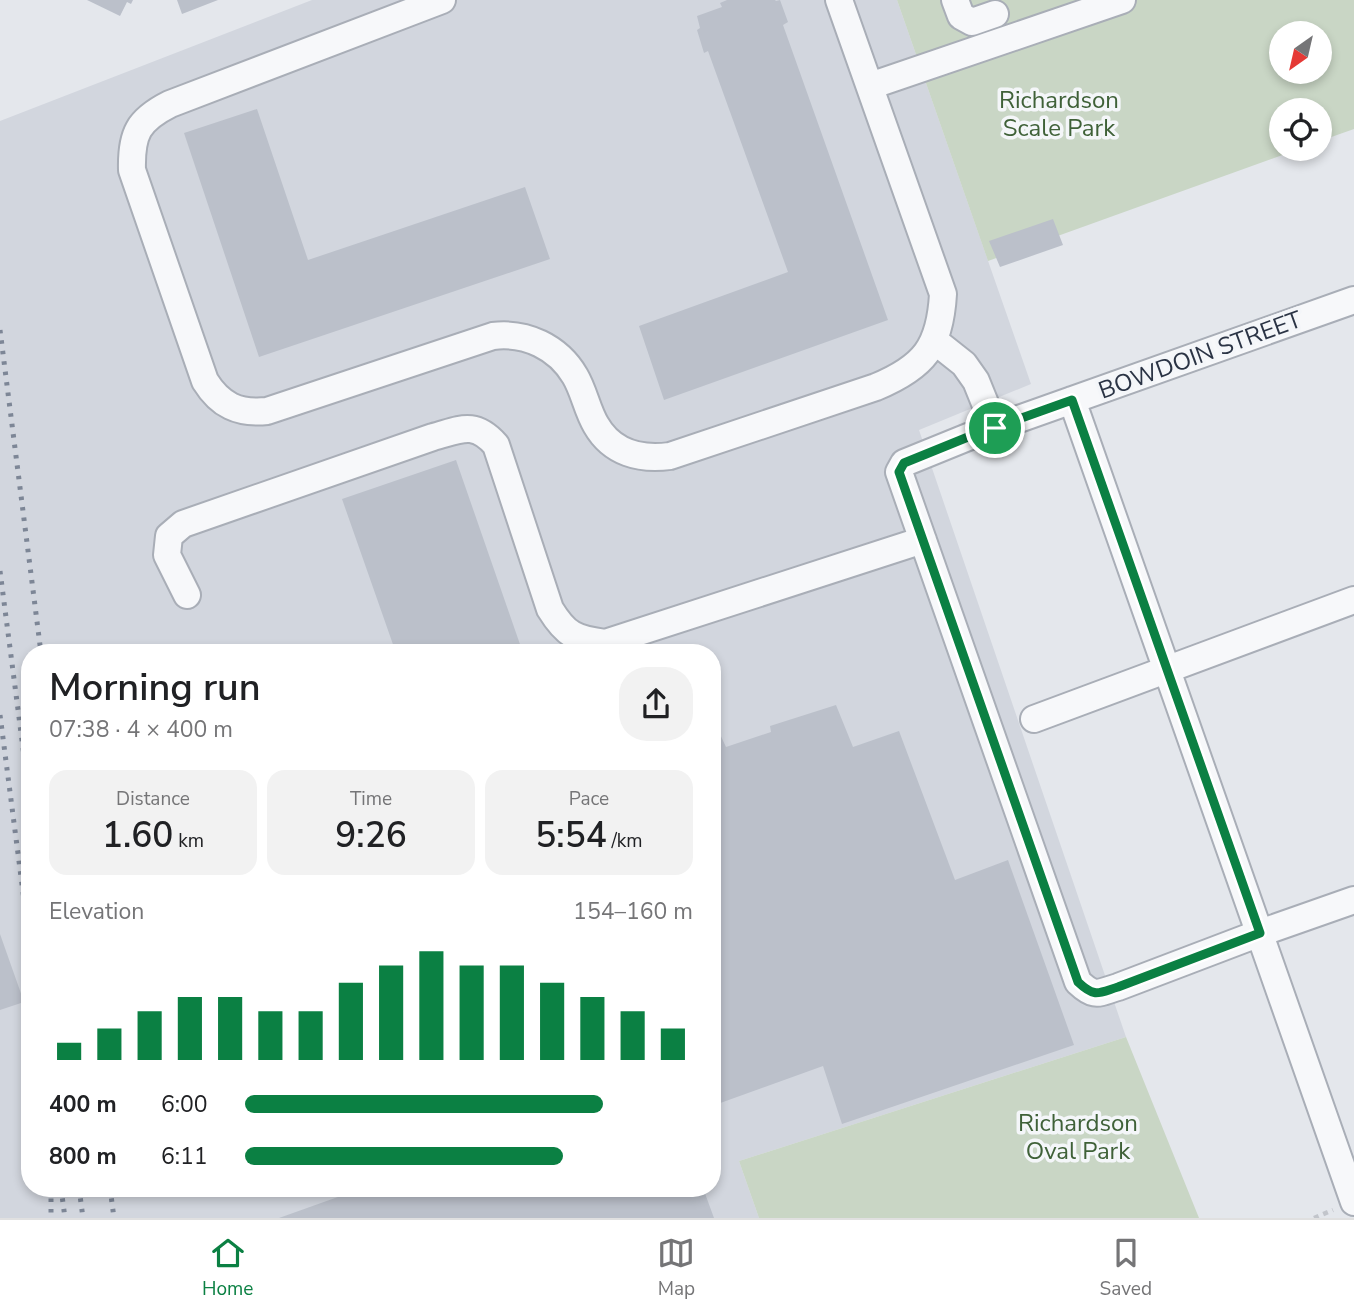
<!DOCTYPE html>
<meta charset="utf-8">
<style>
:root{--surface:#fff;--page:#f2f2f2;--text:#202124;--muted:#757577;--line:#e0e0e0;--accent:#0b8043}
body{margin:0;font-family:"Nunito Sans",sans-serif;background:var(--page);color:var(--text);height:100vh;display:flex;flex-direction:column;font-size:26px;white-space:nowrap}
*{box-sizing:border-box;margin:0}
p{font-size:23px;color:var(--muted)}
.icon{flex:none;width:38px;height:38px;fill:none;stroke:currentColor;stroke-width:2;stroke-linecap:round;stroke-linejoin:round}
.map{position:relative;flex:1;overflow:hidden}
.sheet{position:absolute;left:21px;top:644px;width:700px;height:553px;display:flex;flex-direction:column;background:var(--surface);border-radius:28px;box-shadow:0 4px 10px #0003}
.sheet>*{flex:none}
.needle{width:46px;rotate:214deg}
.buttons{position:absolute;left:1269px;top:21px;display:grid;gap:14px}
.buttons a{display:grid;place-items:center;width:63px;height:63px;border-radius:50%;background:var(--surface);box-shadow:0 4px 10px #0003;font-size:35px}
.pin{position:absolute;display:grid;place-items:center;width:60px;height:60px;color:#fff;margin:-30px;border:4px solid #fff;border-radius:50%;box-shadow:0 2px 7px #0007}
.round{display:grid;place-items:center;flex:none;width:74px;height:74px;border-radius:28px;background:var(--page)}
.head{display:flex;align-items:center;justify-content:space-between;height:119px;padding:0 28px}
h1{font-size:38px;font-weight:600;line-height:52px}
.stats{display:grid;grid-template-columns:repeat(3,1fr);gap:10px;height:119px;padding:7px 28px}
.stats div{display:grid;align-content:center;border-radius:18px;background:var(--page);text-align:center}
.stats b{font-size:35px;font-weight:600}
.stats small{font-size:19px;font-weight:400}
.stats p{font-size:19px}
.chart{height:196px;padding:14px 28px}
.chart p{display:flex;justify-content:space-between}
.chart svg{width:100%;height:126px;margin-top:7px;stroke:var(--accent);stroke-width:6}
ul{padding:0 28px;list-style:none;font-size:23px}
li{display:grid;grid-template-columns:112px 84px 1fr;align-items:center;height:52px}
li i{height:18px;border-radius:9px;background:var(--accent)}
.tabs{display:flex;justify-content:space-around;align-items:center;height:98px;border-top:2px solid var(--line);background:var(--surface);font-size:19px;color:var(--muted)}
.tabs a{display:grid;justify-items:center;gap:4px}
.tabs .on{color:var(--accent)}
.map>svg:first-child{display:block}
.built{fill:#d2d6de;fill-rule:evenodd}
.green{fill:#c9d6c5;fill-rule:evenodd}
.building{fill:#bbc0ca}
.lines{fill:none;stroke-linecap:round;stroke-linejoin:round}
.minor-casing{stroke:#a9aeb7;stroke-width:30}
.path{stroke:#c2c5cb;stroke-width:4.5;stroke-dasharray:5 5;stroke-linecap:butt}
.minor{stroke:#f7f8fa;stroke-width:26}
.rail{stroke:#7d8696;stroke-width:5;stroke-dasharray:3.5 7;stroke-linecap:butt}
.route-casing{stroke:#fff;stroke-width:14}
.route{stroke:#0b8043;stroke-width:9}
.labels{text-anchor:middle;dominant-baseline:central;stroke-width:7;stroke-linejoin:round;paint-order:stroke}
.park-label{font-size:24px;fill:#3f6138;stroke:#f4f6f9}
.street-label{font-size:24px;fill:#2b3445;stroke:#f4f6f9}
</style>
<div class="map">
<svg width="1354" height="1218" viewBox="0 0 1354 1218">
<rect width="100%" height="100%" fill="#e4e7ec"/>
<path class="built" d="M312,0h585l134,384 -112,46 207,607 -387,124 20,57h-759v-1097zM30,653h682v535h-682z"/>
<path class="green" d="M897,0h457v129l-34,12v-31h-39v39h18l-311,112zM1281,33h39v39h-39z
M1126,1037l73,181h-440l-20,-57z"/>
<path class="building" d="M87,0h46l-2,4 -4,-2 -7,14z
M177,0h41l-36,14z
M727,0h48l1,1 4,-1 8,22 -5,3 105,295 -224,80 -25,-74 149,-54 -80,-221 -4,2 -7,-23 3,-2 -3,-12 25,-9 -2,-4z
M257,109l51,151 217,-73 25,72 -291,98 -75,-224z
M1053,219l10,26 -63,22 -11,-26z
M456,460l67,193h-127l-54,-154z
M836,705l17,42 46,-16 56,149 53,-20 66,185 -232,79 -19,-58 -111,40v-389l14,30 45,-15 -1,-6z
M0,934l24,68 -24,8z
M363,1188h340l11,30h-435z"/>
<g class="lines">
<g class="minor-casing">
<path id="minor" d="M442,0l-272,104c-32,16 -39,30 -38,66l73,211c15,24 33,33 62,30l226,-75c33,-4 65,11 82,40 9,15 12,34 21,49 16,28 44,35 74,31l206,-69c48,-20 64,-40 67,-93l-104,-294
M955,0l6,16 11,6 23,-8
M870,86l252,-86
M1354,300l-386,137 -64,26 -5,9 179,510c17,16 20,11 40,5l142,-54 94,-33
M935,341l29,23 12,17 19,47
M1072,400l282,802
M187,595l-20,-40 2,-19 14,-12 250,-87c27,-7 41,-17 63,8l54,164c16,26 25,30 55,34l318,-103
M1034,719l320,-119"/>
</g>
<path class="path" d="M1314,1218l19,-8"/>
<use href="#minor" class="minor"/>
<path class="rail" d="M0,330l41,323
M0,571l30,231
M0,715l30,231
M51,1188v30
M61,1188l4,30
M79,1188l4,30
M110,1188l4,30"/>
</g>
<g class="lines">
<g class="route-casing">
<path id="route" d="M1072,400l188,533 -142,54c-20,6 -23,11 -40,-5l-179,-510 5,-9 64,-26z"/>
</g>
<use href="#route" class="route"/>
</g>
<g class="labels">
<g class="park-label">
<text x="1059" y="100">Richardson<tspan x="1059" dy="28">Scale Park</tspan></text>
<text x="1078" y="1123">Richardson<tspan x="1078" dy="28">Oval Park</tspan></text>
</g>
<g class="street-label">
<text transform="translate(1200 355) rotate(-20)">BOWDOIN STREET</text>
</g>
</g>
</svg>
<div class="buttons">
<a><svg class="needle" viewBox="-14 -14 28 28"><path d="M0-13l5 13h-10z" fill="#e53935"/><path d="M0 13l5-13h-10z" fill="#757577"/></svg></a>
<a><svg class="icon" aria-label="locate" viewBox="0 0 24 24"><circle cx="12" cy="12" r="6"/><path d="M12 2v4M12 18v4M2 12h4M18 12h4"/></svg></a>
</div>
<div class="pin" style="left:995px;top:428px;background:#1e9e55"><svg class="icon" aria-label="arrive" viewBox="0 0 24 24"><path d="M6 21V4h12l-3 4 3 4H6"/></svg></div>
<section class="sheet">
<div class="head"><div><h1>Morning run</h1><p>07:38 · 4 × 400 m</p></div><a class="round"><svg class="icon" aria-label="share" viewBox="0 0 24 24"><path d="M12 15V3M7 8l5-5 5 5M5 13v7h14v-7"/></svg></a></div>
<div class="stats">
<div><p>Distance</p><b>1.60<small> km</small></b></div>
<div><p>Time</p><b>9:26</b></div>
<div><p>Pace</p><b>5:54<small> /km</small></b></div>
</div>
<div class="chart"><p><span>Elevation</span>154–160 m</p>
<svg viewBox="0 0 160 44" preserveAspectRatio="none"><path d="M5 44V38M15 44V33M25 44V27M35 44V22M45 44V22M55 44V27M65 44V27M75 44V17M85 44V11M95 44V6M105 44V11M115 44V11M125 44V17M135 44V22M145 44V27M155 44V33"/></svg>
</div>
<ul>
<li><b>400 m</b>6:00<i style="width:80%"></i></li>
<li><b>800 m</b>6:11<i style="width:71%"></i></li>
</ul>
</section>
</div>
<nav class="tabs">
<a class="on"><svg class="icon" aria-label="home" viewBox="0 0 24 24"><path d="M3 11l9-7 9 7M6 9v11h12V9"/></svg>Home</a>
<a><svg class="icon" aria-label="map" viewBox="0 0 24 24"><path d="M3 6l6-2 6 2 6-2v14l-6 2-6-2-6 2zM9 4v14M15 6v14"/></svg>Map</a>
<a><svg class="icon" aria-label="saved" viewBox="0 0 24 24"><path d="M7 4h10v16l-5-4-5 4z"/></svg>Saved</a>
</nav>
